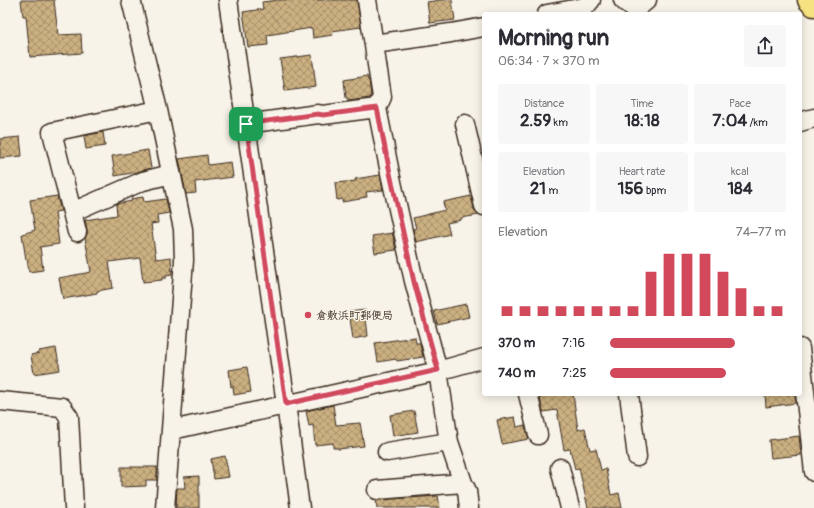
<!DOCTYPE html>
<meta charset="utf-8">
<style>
:root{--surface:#fff;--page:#f7f7f7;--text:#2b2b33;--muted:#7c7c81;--accent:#d1495b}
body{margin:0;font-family:Pangolin,"Klee One",sans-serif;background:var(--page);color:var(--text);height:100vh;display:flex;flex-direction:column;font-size:15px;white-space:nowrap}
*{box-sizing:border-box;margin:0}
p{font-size:13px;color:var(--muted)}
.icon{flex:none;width:22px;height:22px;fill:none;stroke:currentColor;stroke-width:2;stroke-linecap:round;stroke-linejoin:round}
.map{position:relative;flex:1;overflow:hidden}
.details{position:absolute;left:482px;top:12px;width:320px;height:384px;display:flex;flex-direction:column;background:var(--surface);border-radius:4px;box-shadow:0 2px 10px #0003}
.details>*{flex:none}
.pin{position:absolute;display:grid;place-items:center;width:34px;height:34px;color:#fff;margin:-17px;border-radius:8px;box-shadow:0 2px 6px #0006}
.round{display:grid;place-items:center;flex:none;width:42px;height:42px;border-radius:4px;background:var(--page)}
.head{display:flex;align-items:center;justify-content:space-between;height:68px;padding:0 16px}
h1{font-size:22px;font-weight:700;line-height:30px}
.metrics{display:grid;grid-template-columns:repeat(3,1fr);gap:6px;height:68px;padding:4px 16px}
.metrics div{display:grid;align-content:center;border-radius:4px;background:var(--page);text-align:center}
.metrics b{font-size:17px;font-weight:700}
.metrics small{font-size:11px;font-weight:400}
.metrics p{font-size:11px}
.chart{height:112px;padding:8px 16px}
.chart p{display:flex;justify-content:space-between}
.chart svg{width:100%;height:72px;margin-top:4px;stroke:var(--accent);stroke-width:6}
ul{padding:0 16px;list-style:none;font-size:13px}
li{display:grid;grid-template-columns:64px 48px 1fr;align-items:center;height:30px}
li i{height:10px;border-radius:5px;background:var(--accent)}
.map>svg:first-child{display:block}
.building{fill:url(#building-cross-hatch);stroke:#3b2a1e}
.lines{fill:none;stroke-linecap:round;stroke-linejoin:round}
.minor-casing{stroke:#3b2a1e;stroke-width:21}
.trunk-casing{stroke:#3b2a1e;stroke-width:25}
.minor{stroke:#f7f3e8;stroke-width:18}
.trunk{stroke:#f7e281;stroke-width:22}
.route-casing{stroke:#fff;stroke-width:8}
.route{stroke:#d1495b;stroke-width:5}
.poi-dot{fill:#d1495b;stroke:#f7f3e8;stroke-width:1.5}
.labels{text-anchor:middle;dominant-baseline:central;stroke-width:3;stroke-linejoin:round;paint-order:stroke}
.poi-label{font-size:11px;font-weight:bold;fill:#3b2a1e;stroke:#f7f3e8;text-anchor:start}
</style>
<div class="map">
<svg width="814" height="508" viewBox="0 0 814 508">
<defs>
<pattern id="building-cross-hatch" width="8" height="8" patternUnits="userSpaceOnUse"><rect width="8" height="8" fill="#cbb081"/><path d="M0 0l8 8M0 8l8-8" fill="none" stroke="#a68f69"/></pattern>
</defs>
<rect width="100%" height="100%" fill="#f7f3e8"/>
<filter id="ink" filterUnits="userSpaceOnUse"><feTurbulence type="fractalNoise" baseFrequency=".025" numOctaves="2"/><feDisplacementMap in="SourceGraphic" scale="8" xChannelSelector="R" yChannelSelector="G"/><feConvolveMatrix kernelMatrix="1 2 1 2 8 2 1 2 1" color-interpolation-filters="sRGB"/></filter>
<g filter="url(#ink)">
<path class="building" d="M21,0h33l4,35 23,-1 1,19 -52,4 -4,-41h-3z
M279,0h78l4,27 -29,4 1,4 -20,3 -1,-10 -45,7 1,10 -20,2 -5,-35 20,-3 -1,-7z
M440,0h12l3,20 -25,3 -3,-21z
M312,55l4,32 -31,4 -5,-32z
M367,76l1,4h1l2,16 -1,2 -22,3v-3h-2l-2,-18z
M103,132l2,14 -19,3 -2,-13z
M20,137l2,19 -22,2v-19z
M148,150l3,18 -14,4 -22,4 -3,-20z
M207,155l1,10 23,-3 2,15 -38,5 1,11 -10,1 -7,-35z
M380,175l3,15 -17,2 1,5 -7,1v1l-18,3v-3l-5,1 -2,-17 21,-2 -1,-2z
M57,196l4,15 -6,1 4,32 -19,3 3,23 -14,2 -2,-13 -1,1 -4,-26 13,-4 -5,-30z
M471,196l3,13 2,4 3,2 -18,3v2l-14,3 3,11 -34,8 -3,-13 3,-1 -3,-10 32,-8 -2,-8z
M143,197l1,5 22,-3 3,14 -12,2 1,8 -7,1 5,35 15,-2 1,18 -6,1v2h-4v2l-19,2 -3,-24 -31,4 4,26 -16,3v2l-34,6 -4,-21 32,-6 -6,-34 2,-4v-5l-2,-9 32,-5 -1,-11 16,-3 -1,-2z
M392,232l4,18 -21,3 -3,-17 20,-3z
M466,304l3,13 -32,7 -3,-13z
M365,310l3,26 -15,3 -4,-27z
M415,337l1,6h4l3,14 -26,4 -1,-2 -18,3 -3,-19z
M56,348l4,22 -26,4 -3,-19 8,-2v-2z
M247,367l4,25 -17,3 -1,-9 -2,1 -2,-17z
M539,394h34l5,36 7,-2 5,22 6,-1 5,21 5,-1 5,26 8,-2 3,15h-34l-9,-40 -4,1 -5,-20 -6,1 -7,-40 -14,2z
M765,394h30l1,9 -30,4z
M333,405l3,20 24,-2 4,23 -26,3v-1h-5v-5l-18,2 -2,-20 -4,1 -3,-15z
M414,411l4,21 -25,4 -3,-21z
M515,417l2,10 8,-2 4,14 -27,5 -5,-24z
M799,436l2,19 -30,3 -2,-18z
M225,456l4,21 -15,2 -3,-20z
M121,467h36v13h-11v6l-25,1z
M199,476v32h-23l1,-20h8l-1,-11z
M438,496l2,12h-63l-1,-8z"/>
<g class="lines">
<g class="minor-casing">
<path id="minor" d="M131,0l27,110 25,119 1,31 -19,248
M228,0l58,404 14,104
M367,0l15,97 -5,11 13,65 24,108 24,90 11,71 14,41 4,8 2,17
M623,0l12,10 12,-10
M547,14l38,-7 6,-7
M374,44l77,-11 33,-6
M800,122l14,-4
M246,124l72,-10 5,1 54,-7
M465,124l19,82
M72,212l71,-31 28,-7
M77,232l-25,-100 106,-22
M800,348l14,124
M528,394l10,41
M629,394l8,63
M0,401l62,6 7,10 5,91
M172,430l266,-59 46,-13
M387,452l62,-10
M560,468l10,40
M377,490l86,-7"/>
</g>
<g class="trunk-casing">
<path id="trunk" d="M809,0l5,5"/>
</g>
<use href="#minor" class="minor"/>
<use href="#trunk" class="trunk"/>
</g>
</g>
<g class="lines" filter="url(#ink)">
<g class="route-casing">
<path id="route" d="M377,108l13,65 24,109 24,88 -152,34 -40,-280 72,-10 5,1z"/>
</g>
<use href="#route" class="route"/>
</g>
<circle class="poi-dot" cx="308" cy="315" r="4"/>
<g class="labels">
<g class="poi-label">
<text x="316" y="315">倉敷浜町郵便局</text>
</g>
</g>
</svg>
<div class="pin" style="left:246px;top:124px;background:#1e9e55"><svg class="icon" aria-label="arrive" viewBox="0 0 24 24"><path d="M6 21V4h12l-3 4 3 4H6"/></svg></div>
<section class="details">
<div class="head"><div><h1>Morning run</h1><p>06:34 · 7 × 370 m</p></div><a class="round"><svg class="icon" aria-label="share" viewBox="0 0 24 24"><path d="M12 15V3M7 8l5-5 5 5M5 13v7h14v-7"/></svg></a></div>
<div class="metrics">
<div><p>Distance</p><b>2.59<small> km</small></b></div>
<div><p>Time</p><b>18:18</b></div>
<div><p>Pace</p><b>7:04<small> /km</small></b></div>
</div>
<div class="metrics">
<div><p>Elevation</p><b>21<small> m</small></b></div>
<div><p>Heart rate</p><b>156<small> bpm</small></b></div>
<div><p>kcal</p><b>184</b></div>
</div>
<div class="chart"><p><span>Elevation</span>74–77 m</p>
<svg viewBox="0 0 160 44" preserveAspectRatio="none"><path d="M5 44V38M15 44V38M25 44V38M35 44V38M45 44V38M55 44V38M65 44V38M75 44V38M85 44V17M95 44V6M105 44V6M115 44V6M125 44V17M135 44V27M145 44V38M155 44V38"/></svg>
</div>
<ul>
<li><b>370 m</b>7:16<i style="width:71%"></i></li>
<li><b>740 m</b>7:25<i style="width:66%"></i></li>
</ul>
</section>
</div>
